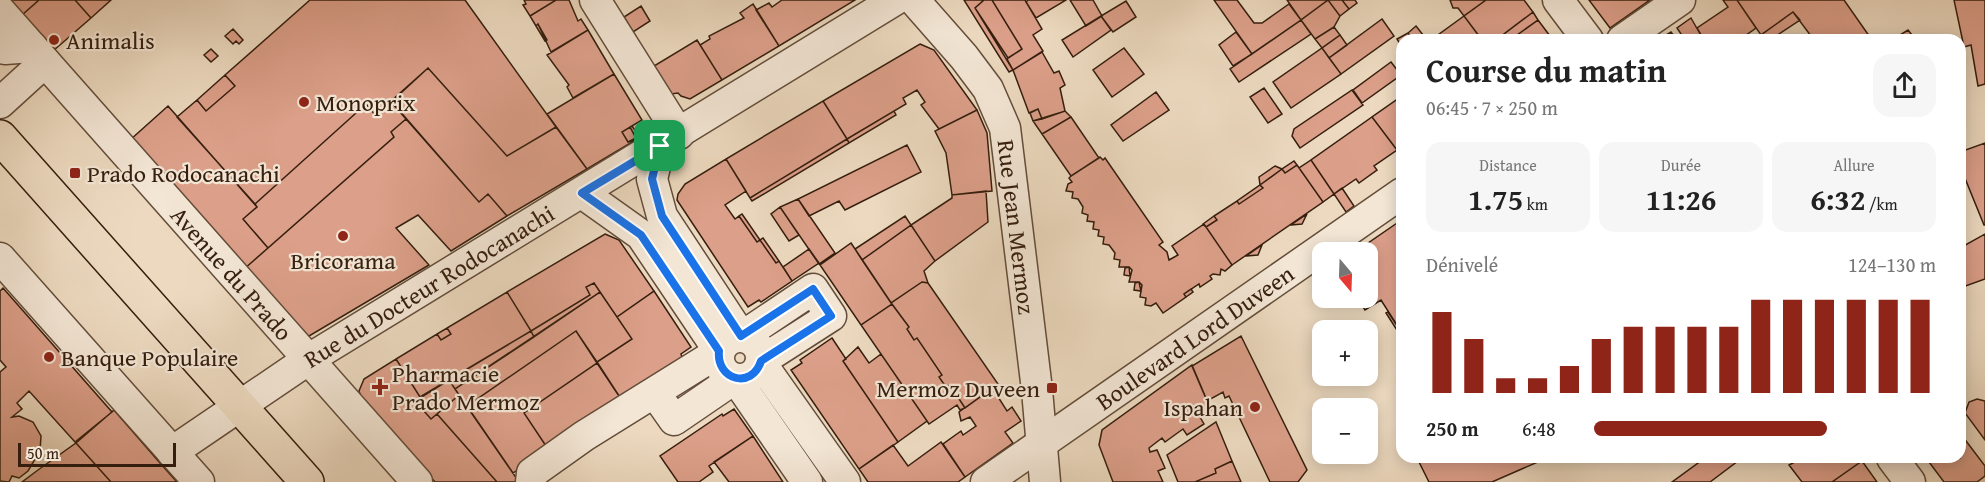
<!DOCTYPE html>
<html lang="fr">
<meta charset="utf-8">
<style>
:root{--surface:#fff;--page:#f6f6f6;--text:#222;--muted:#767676;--accent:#8f2418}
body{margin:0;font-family:"Gentium Book Plus",serif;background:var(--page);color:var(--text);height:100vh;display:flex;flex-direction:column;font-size:22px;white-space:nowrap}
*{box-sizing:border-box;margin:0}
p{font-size:20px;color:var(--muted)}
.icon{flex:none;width:33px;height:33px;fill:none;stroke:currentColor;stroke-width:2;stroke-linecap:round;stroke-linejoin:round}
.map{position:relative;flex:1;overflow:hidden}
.drawer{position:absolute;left:1396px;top:34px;width:570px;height:429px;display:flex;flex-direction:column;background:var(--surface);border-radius:18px;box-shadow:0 3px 15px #0003}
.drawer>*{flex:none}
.needle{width:39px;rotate:161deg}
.controls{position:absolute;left:1312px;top:242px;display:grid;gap:12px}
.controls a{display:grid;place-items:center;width:66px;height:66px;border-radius:12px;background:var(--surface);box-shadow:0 3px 15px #0003;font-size:30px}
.scale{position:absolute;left:18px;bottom:15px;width:158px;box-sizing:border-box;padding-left:6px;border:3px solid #351e0e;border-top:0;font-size:16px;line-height:21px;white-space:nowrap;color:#351e0e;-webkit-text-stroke:4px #f3e6d5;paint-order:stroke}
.pin{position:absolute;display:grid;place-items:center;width:51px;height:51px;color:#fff;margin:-26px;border-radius:12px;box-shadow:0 3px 9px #0006}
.round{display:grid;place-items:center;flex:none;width:63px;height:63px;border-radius:18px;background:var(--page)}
.summary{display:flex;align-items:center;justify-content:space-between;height:102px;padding:0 30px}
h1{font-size:33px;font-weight:800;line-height:45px}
.stats{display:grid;grid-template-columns:repeat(3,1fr);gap:9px;height:102px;padding:6px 30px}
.stats div{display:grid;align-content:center;border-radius:15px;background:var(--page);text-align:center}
.stats b{font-size:30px;font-weight:800}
.stats small{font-size:16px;font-weight:400}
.stats p{font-size:16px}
.chart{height:168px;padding:12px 30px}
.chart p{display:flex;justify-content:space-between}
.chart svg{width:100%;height:108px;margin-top:6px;stroke:var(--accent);stroke-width:6}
ul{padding:0 30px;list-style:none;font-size:20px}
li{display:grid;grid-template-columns:96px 72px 1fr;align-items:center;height:45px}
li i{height:15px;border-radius:8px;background:var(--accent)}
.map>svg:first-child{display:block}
.building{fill:#dc9f89;stroke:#351e0e;stroke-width:1.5}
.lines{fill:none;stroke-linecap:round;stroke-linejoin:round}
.minor-casing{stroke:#634d3a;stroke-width:33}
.major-casing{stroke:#351e0e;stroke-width:36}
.minor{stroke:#f3e6d5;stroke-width:30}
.major{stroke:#ecd9bf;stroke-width:33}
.route-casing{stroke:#fff;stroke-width:12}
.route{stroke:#1a73e8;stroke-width:8}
.poi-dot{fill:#8f2418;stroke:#f3e6d5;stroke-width:2}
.labels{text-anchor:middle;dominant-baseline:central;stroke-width:4.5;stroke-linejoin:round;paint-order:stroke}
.poi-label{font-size:24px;fill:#351e0e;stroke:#f3e6d5;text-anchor:start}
.street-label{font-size:24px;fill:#351e0e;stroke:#f3e6d5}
</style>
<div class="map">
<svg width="1985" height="482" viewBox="0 0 1985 482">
<rect width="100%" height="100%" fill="#ecd9bf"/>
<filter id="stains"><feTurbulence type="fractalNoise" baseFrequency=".00333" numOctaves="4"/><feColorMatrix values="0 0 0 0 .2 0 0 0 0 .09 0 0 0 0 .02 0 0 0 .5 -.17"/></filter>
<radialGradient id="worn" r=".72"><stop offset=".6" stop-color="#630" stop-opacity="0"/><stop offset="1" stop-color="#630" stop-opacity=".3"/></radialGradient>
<path class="building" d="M8,0h31l-17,15z
M39,0h36l16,18 -38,33 -31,-36z
M75,0h36l-20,18z
M310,0h155l91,127 -49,29 -79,-88 -52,48 -10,-12 -111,100 -78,-87 20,-17 9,11 29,-25 -10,-11z
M524,0h32l-26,16 -7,-11 3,-1z
M556,0h13l9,21 3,-2 7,11 -37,22 -13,-28 -2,2 -6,-10z
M782,0h73l-76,46 -23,-36 13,-7 3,4z
M964,0h20l-9,8 38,62 -4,2z
M984,0h8l30,49 -14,9 -33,-50z
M992,0h33l17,29 -9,6 10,16 -30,19 -6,-11 15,-10z
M1028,0h38l-30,18 -10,-16z
M1070,0h23l9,16 -16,10z
M1214,0h23l17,23h8l27,-19 12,16 -49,34z
M1287,0h41l-27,20z
M1328,0h14l7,9 -9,7z
M1328,0l12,16 -6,11 -19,12 -14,-19z
M1342,0h13l2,3 -8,6z
M1450,0h36l-22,16 -6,-8h-5z
M1486,0h38l9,12 -29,22 2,3 -5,3h-19l-18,-24z
M1589,0h61l-40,28z
M1723,0h14l19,28 -17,12h-35l-7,-12 31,-21z
M1737,0h107l28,40h-58l-21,-28 -32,23z
M1954,0h31v84l-7,2 -7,-41 -7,2z
M1126,1l10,16 -23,15 -12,-16z
M753,4l26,42 -57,34 -22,-35 10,-6 -1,-3 35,-18 -4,-5z
M641,6l9,15 -17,11 -9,-15z
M1533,12l5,8 -28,20h-9l5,-3 -2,-3z
M1793,12l7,8 -30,20h-5l-4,-5z
M1101,16l10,14 -38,27 -11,-17z
M1464,16l18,24h-51z
M1691,18l12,21 -1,1h-17l-8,-12z
M1382,19l12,17 -53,38 -12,-16z
M1301,20l10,14 -72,48 -9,-13z
M1538,20l15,20h-43z
M538,24l9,16 -2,1 -9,-15z
M1416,26l11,14h-14l-5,-7z
M1334,27l6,8 -18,13 -7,-9z
M233,29l10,11 -4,4 -3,-3 -3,3 -8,-8z
M588,30l26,44 -41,24 -6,-11 2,-2 -22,-30z
M1908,30l8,10h-24z
M1236,32l16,22 -19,12 -14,-21z
M1671,32l6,8h-19z
M1408,33l5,7h-11v7l-5,-8z
M1340,35l7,10 -18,13 -7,-10z
M697,40l25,40 -32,19 -9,-3 -3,-3 -7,1 -17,-28z
M920,44l14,6 43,60 -38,19 -18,-24 4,-3 -8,-12 -14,8 3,6 -59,35 -24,-38z
M1124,48l20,26 -32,23 -19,-27z
M1322,48l19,26 -50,34 -18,-26z
M211,49l7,7 -7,6 -7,-7z
M1042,52l12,21 5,-2 6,14 -5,3 5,23 -23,8 -4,-10 -9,4 -16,-43z
M1391,62l10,13 -39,28 -9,-13z
M428,68l79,88 49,-29 31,42 -80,47 -19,-22 -9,8 -88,-101z
M614,74l28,46 -20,12 6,10 11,-4 -52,31 -40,-55z
M225,75l10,11 -29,25 -9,-11z
M1264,88l18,26 -14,9 -18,-26z
M1352,90l11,15 -63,43 -8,-12 2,-7z
M1156,92l13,18 -46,31 -12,-16z
M1402,96v50l-5,4 -25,-33z
M823,101l24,38 -97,59 -24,-39z
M392,103l14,16 -15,13 3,5 -126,111 -25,-29 14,-12 -2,-3 111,-100 10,12z
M168,106l89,101 -14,12 25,29 -25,22 -113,-130z
M1038,109l4,10 -9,2 -3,-8z
M977,110l10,23 5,58 -40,4 -6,-42 -11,-22z
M894,111l2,4 -47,28 -2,-4z
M1065,111l6,6 -29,17 -9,-13z
M1071,117l28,41 -28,18 -29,-42z
M1372,117l25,33 -23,16 3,4 -18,13 -3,-4 -22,15 -23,-34z
M406,119l73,83 9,-8 19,22 -56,35 -33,-36 -22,13 33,37 -125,74 -61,-69 151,-133 -3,-5z
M632,126l7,10 -3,2 -6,-11z
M630,127l6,11 -8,4 -6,-10z
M847,139l2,4 -97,58 -2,-3z
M1985,143v82h-1l-24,-59v-14z
M907,145l14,27 -76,38 -6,-9 -30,15 -11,-17z
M1100,157l3,3 2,-2 58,84 -4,3 8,7 2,8 9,-5 -6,-9 32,-22 28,41 -7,6 -4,-2 -1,6 -7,-1 -3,2 2,3 -12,8 -1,-3 -15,10 2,3 -23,16 -7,-10 -5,3 -6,-1 1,-7 -6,-1 2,-12 -3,-3h-10l3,-12 -3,-3h-10l1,-7 -6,-1 1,-6 -6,-8 -6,-1 1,-7 -6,-1 1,-6 -6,-1 1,-7 -7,-1 1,-6 -6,-2 1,-6 -5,-8 -6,-1 1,-6 -7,-1 2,-7 4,-2 -3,-4 2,-2z
M726,159l20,32 -21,14 10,14 4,-3 18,26 3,-2 16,23 3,-2 13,20 -31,21 -2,-2 -11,7 -71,-107 1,-6 7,-10z
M1311,160l23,34 -11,8 -24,-34z
M1294,161l3,4 -12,8 -3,-4z
M1297,165l26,37 -91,63 -26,-38 11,-7 -3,-4 23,-15 2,3 24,-16 -3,-3 22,-16 3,4z
M1275,166l7,3 -22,16 -1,-8z
M1260,185l3,3 -24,16 -2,-3z
M1342,188l12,18 -8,6 -12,-18z
M986,191l2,31 -53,39 -24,-36 41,-27v-3z
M798,199l37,54 -16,11 -39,-57z
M780,207l19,28 -10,6 -18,-27z
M742,214l18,26 -3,2 -18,-26z
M1307,214l-5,10 -11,1z
M905,216l6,9 -49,35 -7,-11z
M1214,216l3,4 -11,7 -3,-3z
M1400,221l2,4v108l-21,-33 -16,10 -8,-13h11v-45h-13z
M911,225l24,36 -11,10 4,12 -6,-1 -31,21 -29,-43z
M605,234l14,6 35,51 -37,26 -23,-34 -8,4 4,8 -59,36 -24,-39z
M1985,234v45l-25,9v-40z
M763,238l16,23 -3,2 -16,-23z
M851,243l41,61 -31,21 -41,-60z
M1262,245l-4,10 -12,1z
M809,249l10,14 -27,18 -9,-14z
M1129,267l1,9 -6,-1 1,-7z
M922,282l6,1 70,101 -33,24 -15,-23 -4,2 -7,-10 3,-2 -25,-37 -3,2 -7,-11 2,-2 -18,-24z
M1139,282l2,9 -7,-1 1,-7z
M594,283l6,9 -66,45 -3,-6 59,-36 -4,-8z
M3,288l109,124 -37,30 -46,-51 -12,12 5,6 -10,8 7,-1 14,6 8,14 -1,15 -12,20 -9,7 -7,-2 -3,6 -9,-1v-109l6,-5 -6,-7v-69z
M1191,289l2,3 -7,5 -2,-3z
M654,291l37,56 -10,7 1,3 -61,42 -24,-37 35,-23 -15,-22z
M507,292l24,39 -111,66 -24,-38 41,-25 4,6 10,-6 -4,-6z
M600,292l32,47 -35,23 -21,-31 -109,75 -12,-17z
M892,304l17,23 -2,2 7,11 3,-2 25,37 -3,2 7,10 4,-2 15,23 -5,2 -3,-5 -28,19 -2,-3 -66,-96z
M1388,312l14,21v5l-16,-25z
M447,328l4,6 -10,6 -4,-6z
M531,331l3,6 -79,52 -6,-9z
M576,331l21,32 -73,50 24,36 -35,24 -46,-67z
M1241,336l66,134 -9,12h-28l-41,-86 -4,2 -2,-6 -16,9 -15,-35z
M832,338l14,21 -3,2 55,81 -39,27 -68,-99 11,-7 -2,-3z
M858,347l11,16 12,-9 46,67 -29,21 -55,-81z
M396,359l24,38 -5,4 16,18 6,-5 60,68h-62l-74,-85 -2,-6 5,-12z
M597,363l22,33 -71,53 -24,-36z
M1192,365l19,45 -11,7 4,7 -17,11 -4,-6 -18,13 -3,-4 -13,10 1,4 7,-2 8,18 -7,3 5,11h-50l-14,-37 3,-15z
M449,380l10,15 -28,24 -16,-18z
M998,384l-5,5 14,22 5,-4 9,14 -16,11 8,11 -48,34 -22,-33 18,-13 2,4 13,-9 -6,-9 -9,4 -2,-9z
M459,395l60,87h-22l-60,-68z
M1977,399l8,2v39l-20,-27 4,-11z
M734,409l19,27 -44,30 4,6 -14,10h-21l-18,-26 62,-42 1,2z
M114,410l46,53 17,19h-66l-35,-39z
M1216,422l16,39 -17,8 1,4 -21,9h-17l-11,-27z
M1960,433l25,33v10l-8,6h-33l-18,-24h34z
M753,436l30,46h-54l-15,-20z
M941,442l24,35 -7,5h-90l-9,-13 34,-24 15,21z
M76,443l35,39h-89l16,-12z
M1417,458h130l-55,24h-63z
M1705,458h37l-32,24h-38z
M1789,458h70l3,3 -30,21h-30l-13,-17 4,-2z
M1232,461l9,21h-46l21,-9 -1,-4z
M1862,461l15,21h-45z"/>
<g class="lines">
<g class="minor-casing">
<g id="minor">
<path d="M595,0l84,134"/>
<path id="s1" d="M914,0l50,57 24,32 17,39 32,262 8,92"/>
<path d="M1558,0l30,40"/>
<path id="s2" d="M0,11l417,471"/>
<path d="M1622,40l58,-40"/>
<path d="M0,43l5,6 27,-2"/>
<path d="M0,103l45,-41"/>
<path d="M660,146l-8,33 10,37 79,120"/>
<path d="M582,193l59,42 78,116"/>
<path d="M0,258l199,224"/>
<path d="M743,336l70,-47 18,27 -70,45"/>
<circle cx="740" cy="358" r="21"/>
<path d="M761,363l84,119"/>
<path d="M736,379l71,103"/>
<path d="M655,393l19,27 60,-41"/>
<path id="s3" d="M172,452l137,-93 586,-359"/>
<path d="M1892,458l18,24"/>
<path d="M531,482l1,-9 52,-37 135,-84"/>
<path id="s4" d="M986,482l416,-289"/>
</g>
</g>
<g class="major-casing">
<path id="major" d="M0,137l307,345"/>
</g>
<use href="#minor" class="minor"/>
<use href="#major" class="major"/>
</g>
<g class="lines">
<g class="route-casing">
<path id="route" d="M660,146l-8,33 10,37 79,120 72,-47 18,27 -70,45c-9,29 -45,19 -42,-10l-78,-116 -59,-42z"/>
</g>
<use href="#route" class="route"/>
</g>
<g class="poi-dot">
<circle cx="54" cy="40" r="6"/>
<circle cx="304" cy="102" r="6"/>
<rect x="69" y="167" width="12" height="12" rx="3"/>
<circle cx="343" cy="236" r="6"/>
<circle cx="49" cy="357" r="6"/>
<path d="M377 378h6v6h6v6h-6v6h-6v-6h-6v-6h6z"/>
<rect x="1046" y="382" width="12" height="12" rx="3"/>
<circle cx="1255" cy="407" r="6"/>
</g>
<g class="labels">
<g class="poi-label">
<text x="66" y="40">Animalis</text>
<text x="316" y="102">Monoprix</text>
<text x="87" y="173">Prado Rodocanachi</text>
<text x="343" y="260" text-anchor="middle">Bricorama</text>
<text x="61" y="357">Banque Populaire</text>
<text x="392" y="373">Pharmacie<tspan x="392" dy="28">Prado Mermoz</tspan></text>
<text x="1040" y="388" text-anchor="end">Mermoz Duveen</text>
<text x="1243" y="407" text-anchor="end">Ispahan</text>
</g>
<g class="street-label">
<text stroke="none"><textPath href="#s1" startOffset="258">Rue Jean Mermoz</textPath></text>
<text stroke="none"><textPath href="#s2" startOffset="350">Avenue du Prado</textPath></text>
<text stroke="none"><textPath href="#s3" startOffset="306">Rue du Docteur Rodocanachi</textPath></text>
<text stroke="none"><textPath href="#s4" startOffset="254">Boulevard Lord Duveen</textPath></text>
</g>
</g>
<rect width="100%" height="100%" filter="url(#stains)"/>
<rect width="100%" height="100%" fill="url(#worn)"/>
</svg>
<div class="controls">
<a><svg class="needle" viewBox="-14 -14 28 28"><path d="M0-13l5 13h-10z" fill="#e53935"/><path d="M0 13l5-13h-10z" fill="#767676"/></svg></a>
<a>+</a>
<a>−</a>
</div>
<div class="scale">50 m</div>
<div class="pin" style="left:660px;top:146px;background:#1e9e55"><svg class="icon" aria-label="arrive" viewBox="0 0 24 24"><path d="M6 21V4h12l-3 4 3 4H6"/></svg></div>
<section class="drawer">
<div class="summary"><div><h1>Course du matin</h1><p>06:45 · 7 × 250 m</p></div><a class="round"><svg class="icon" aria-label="share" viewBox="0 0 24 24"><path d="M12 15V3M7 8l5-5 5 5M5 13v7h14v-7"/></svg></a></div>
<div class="stats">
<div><p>Distance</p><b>1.75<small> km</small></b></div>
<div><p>Durée</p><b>11:26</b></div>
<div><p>Allure</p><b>6:32<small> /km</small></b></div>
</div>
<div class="chart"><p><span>Dénivelé</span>124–130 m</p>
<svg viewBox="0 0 160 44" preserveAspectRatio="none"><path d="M5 44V11M15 44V22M25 44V38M35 44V38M45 44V33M55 44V22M65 44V17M75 44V17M85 44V17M95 44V17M105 44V6M115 44V6M125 44V6M135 44V6M145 44V6M155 44V6"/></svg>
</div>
<ul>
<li><b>250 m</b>6:48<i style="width:68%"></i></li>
</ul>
</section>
</div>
